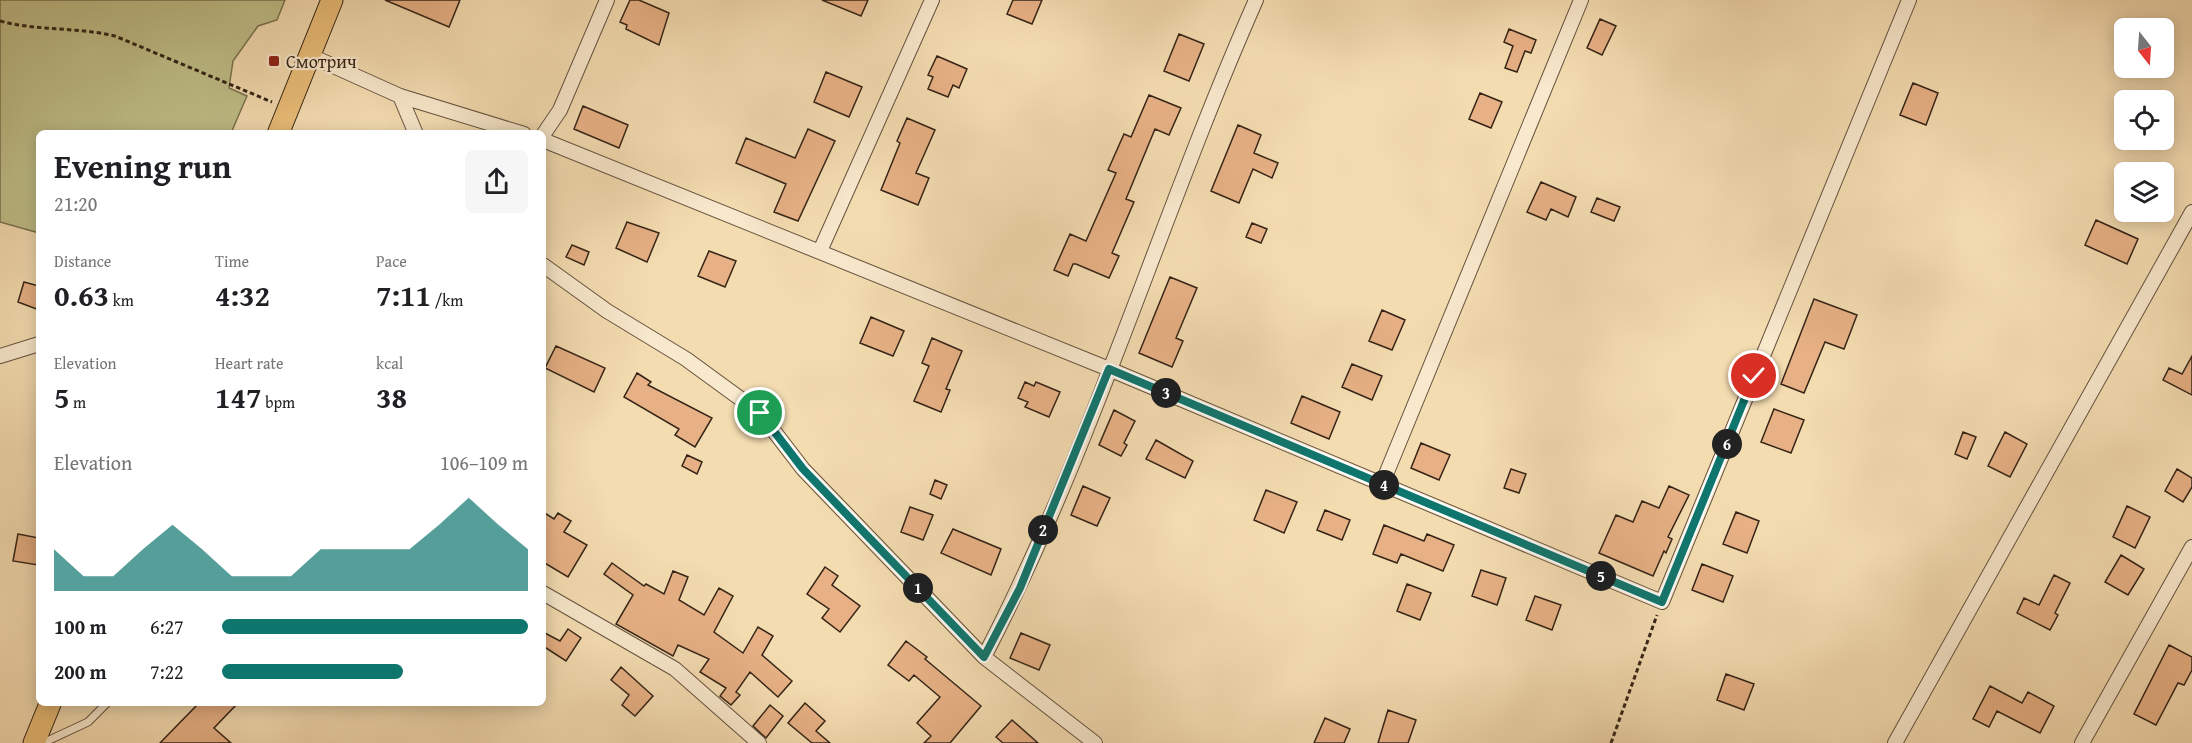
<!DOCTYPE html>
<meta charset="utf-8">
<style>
:root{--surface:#fff;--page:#f6f6f6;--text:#202124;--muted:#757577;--accent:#0f766e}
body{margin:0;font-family:"Gentium Book Plus",serif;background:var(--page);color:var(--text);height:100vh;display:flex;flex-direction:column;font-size:22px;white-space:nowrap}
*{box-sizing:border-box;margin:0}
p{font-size:20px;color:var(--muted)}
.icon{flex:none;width:33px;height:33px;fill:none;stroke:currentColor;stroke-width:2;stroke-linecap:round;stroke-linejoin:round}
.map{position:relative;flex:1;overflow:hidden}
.drawer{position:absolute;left:36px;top:130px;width:510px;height:576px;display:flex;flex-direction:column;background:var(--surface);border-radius:9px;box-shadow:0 3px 15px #0003}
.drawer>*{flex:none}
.needle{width:39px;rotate:163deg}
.controls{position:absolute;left:2114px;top:18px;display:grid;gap:12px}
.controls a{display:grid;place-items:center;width:60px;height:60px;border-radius:9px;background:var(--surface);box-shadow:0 3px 15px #0003;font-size:30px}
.pin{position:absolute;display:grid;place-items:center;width:51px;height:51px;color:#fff;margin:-26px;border:3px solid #fff;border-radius:50%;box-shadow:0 2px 6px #0007}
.km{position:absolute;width:30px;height:30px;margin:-15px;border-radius:50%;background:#222;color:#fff;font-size:16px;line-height:30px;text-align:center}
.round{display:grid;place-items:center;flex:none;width:63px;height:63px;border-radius:9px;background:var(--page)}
.overview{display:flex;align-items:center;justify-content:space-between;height:102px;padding:0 18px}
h1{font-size:33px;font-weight:800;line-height:45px}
.metrics{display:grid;grid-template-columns:repeat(3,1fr);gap:9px;height:102px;padding:6px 18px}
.metrics div{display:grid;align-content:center}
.metrics b{font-size:30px;font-weight:800}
.metrics small{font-size:16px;font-weight:400}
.metrics p{font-size:16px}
.chart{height:168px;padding:12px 18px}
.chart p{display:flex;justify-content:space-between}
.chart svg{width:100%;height:108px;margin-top:6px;fill:var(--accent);opacity:.7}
ul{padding:0 18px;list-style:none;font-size:20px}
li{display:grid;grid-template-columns:96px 72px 1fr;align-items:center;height:45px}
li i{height:15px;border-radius:8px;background:var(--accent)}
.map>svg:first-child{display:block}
.green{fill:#bfbf89;stroke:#7a7250;stroke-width:1.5}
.building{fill:#e7b185;stroke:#342417;stroke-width:1.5}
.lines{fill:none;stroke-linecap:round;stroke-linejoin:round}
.lane-casing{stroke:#64523e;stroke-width:9}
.street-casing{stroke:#64523e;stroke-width:16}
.primary-casing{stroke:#342417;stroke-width:23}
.path{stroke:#342417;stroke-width:3;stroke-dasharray:4.5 3;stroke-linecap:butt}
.lane{stroke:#f8e8cc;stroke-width:7}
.street{stroke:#f8e8cc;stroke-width:14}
.primary{stroke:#eabe78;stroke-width:21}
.route-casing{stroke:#fff;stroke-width:12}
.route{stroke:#0f766e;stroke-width:8}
.poi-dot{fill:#8f2418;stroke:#f8e8cc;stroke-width:2}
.labels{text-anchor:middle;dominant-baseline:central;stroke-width:4.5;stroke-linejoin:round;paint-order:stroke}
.poi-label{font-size:18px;fill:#342417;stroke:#f8e8cc;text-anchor:start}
</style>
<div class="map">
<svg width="2192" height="743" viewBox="0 0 2192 743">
<rect width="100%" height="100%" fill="#f4dcb1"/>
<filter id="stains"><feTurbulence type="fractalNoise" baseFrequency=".00333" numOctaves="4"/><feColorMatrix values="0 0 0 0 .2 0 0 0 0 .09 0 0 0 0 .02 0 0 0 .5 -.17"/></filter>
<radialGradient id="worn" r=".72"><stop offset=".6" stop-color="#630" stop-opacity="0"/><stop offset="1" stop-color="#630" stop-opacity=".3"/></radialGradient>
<path class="green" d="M0,0h285l-8,20 -19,6 -25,35 -4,27 18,8 -16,37 -192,1v99l-39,-11z"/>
<path class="building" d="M385,0h75l-11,27z
M630,0h9l30,13 -10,32 -33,-16 1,-4 -7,-3z
M822,0h46l-7,16z
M1013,0h29l-10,24 -25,-10z
M1600,19l16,7 -14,29 -15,-7z
M1509,29l27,11 -5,13 -6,-2 -8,21 -12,-4 8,-22 -9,-4z
M1179,34l25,10 -15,37 -25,-10z
M937,56l30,13 -8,19 -6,-3 -5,12 -20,-8 5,-12 -5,-2z
M826,72l36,15 -13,30 -35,-15z
M1913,83l25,10 -12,32 -26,-10z
M1480,93l22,9 -11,26 -22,-9z
M1149,95l32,13 -12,27 -14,-6 -29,70 8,3 -22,51 7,3 -10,22 -33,-14h-3l-5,12 -14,-6 16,-36 16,7 30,-68 -8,-3 16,-36 7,3z
M583,106l45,19 -9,23 -45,-19z
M907,118l28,12 -19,43 13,5 -11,27 -37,-15 19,-47 -3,-2z
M1238,125l23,10 -7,18 24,10 -6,15 -19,-9 -14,34 -28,-12z
M808,129l27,12 -37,80 -24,-9 12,-28 -50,-21 10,-25 49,20z
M1541,182l35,15 -8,20 -17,-8 -5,11 -19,-8z
M1597,198l23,9 -6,14 -23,-9z
M2096,220l42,19 -11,25 -42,-19z
M627,222l32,11 -12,29 -31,-14z
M1252,223l15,6 -6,14 -15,-6z
M572,245l17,7 -5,13 -18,-8z
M709,251l27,10 -11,26 -27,-11z
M1170,277l27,11 -21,50 7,3 -11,26 -33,-14z
M24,282l15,4v24l-21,-8z
M1814,299l43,16 -13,34 -19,-7 -21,51 -23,-9z
M1382,310l23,10 -13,30 -23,-9z
M871,317l33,14 -11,25 -33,-13z
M932,338l30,13 -16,38 4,1 -9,22 -27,-11 15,-35 -7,-3z
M556,346l49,22 -11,24 -49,-24z
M2192,356v39l-29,-15 6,-12 13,6z
M1352,364l30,12 -10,24 -30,-13z
M637,373l14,9 -3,3 64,33 -17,29 -20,-12 4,-6 -55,-32z
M1025,382l9,4 2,-4 24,10 -11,25 -24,-10 3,-5 -10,-4z
M1302,396l38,16 -11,27 -38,-16z
M1774,409l30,11 -13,33 -30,-11z
M1114,410l21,11 -11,22 3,2 -6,11 -22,-11z
M1963,432l13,5 -9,22 -12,-5z
M2005,432l22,12 -17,33 -22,-11z
M1156,440l37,21 -8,17 -39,-19z
M1421,443l29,12 -11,25 -28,-12z
M687,455l15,7 -5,12 -15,-8z
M1511,469l15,5 -7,19 -15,-5z
M2177,469l15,9v9l-9,15 -18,-11z
M935,480l12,5 -6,14 -11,-5z
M1083,486l27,12 -13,28 -26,-11z
M1669,486l20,9 -21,42 4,2 -6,14 -2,-2 -11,25 -54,-23 17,-38 17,7 9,-21 17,7z
M1266,490l31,12 -13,31 -30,-13z
M2127,506l23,11 -15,31 -22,-11z
M910,507l23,8 -10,25 -22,-8z
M1325,510l25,10 -8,20 -25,-10z
M543,512l11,7 4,-6 13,8 -7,11 23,13 -19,32 -25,-15z
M1736,512l23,9 -12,32 -24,-9z
M1384,525l40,16 3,-7 27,11 -11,26 -42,-17 -4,9 -24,-9z
M953,529l48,20 -10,26 -50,-22z
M18,534l21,4 -1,27 -25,-4z
M2121,555l23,14 -16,26 -23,-13z
M612,563l32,23 2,-2 18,10 9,-23 15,6 -9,23 25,15 15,-27 14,8 -19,36 29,21 15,-26 15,9 -11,19 30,26 -14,16 -28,-25 -14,20 4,3 -9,10 -11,-9 6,-8 -26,-16 9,-13 -31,-14 -5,11 -57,-32 17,-29 -29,-21z
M1702,564l31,12 -10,26 -31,-12z
M825,567l13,9 -6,9 28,21 -20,26 -18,-14 7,-9 -22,-15z
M1481,570l25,8 -9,27 -25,-9z
M2054,575l16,8 -15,30 3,2 -8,15 -33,-17 7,-15 15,7z
M1407,584l24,9 -11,27 -23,-9z
M1535,596l26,9 -9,25 -26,-10z
M568,629l13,9 -15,23 -23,-15v-14l17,9z
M1021,633l29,12 -11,25 -29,-12z
M906,641l21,16 -2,2 56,47 -31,37h-26l7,-7 -14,-13 23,-26 -26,-22 -5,6 -21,-16z
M2169,645l23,12v13l-8,15 -6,-2 -22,42 -22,-11z
M621,667l32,29 -18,20 -13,-11 7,-10 -18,-15z
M1726,674l28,10 -10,26 -27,-10z
M1990,686l32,17 6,-11 26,14 -14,27 -43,-22 -8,16 -16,-8z
M805,703l20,18 -9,10 14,12h-18l-24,-20z
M198,704h39l-23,24 17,15h-71z
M770,705l13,11 -17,22 -13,-12z
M1388,710l28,10 -8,23h-30z
M1325,718l25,11 -6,14h-30z
M1012,720l26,23h-35l-7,-6z"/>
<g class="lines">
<g class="lane-casing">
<path id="lane" d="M43,743l45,-21 18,-18"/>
</g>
<g class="street-casing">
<path id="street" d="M309,55l91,41 16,38
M400,96l124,38
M543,135l17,-25 47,-110
M543,140l566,229 553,233 247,-602
M820,251l112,-251
M543,265l64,46 79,48 74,54 43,56 181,188 111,86
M0,356l39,-12
M1382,484l199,-484
M543,593l132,76 84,74
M984,657c109,-210 176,-440 272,-657
M1895,743l297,-531
M2082,743l110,-196"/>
</g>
<g class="primary-casing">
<path id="primary" d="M278,134l54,-134
M34,743l16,-39"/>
</g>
<path class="path" d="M0,21c38,10 77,6 115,15l157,66
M1611,743l46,-128"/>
<use href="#lane" class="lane"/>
<use href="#street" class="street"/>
<use href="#primary" class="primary"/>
</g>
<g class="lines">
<g class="route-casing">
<path id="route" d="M760,413l43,56 181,188 36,-69 89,-219 553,233 92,-226"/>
</g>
<use href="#route" class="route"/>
</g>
<rect class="poi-dot" x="268" y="55" width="12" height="12" rx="3"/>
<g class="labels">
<g class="poi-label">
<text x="286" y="61">Смотрич</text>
</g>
</g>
<rect width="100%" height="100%" filter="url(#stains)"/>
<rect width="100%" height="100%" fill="url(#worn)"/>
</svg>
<div class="controls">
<a><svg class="needle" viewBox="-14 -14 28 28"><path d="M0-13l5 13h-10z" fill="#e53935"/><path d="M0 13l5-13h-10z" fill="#757577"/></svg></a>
<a><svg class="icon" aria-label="locate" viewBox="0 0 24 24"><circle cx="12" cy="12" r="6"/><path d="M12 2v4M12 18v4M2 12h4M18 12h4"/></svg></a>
<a><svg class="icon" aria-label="layers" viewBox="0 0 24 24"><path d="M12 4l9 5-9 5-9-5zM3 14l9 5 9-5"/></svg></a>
</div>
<div class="pin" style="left:760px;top:413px;background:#1e9e55"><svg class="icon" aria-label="arrive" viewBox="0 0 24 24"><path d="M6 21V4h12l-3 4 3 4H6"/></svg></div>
<div class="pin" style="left:1754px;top:376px;background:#d93025"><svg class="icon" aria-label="check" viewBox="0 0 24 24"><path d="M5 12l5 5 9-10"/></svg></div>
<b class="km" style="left:918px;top:588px">1</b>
<b class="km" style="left:1043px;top:530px">2</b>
<b class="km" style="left:1166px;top:393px">3</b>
<b class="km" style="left:1384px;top:485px">4</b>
<b class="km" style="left:1601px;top:576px">5</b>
<b class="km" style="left:1727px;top:444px">6</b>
<section class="drawer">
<div class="overview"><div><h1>Evening run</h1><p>21:20</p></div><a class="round"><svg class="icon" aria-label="share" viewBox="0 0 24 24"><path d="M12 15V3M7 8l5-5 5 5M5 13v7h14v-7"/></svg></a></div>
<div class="metrics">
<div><p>Distance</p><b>0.63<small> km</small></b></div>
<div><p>Time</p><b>4:32</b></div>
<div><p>Pace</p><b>7:11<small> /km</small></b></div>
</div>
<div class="metrics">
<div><p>Elevation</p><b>5<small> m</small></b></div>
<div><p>Heart rate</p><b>147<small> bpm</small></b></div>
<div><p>kcal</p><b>38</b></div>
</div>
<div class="chart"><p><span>Elevation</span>106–109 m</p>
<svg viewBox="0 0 160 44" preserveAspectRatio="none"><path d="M0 44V27L10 38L20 38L30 27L40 17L50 27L60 38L70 38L80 38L90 27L100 27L110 27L120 27L130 17L140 6L150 17L160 27V44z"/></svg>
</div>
<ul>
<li><b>100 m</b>6:27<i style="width:100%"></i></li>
<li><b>200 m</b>7:22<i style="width:59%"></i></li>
</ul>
</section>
</div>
